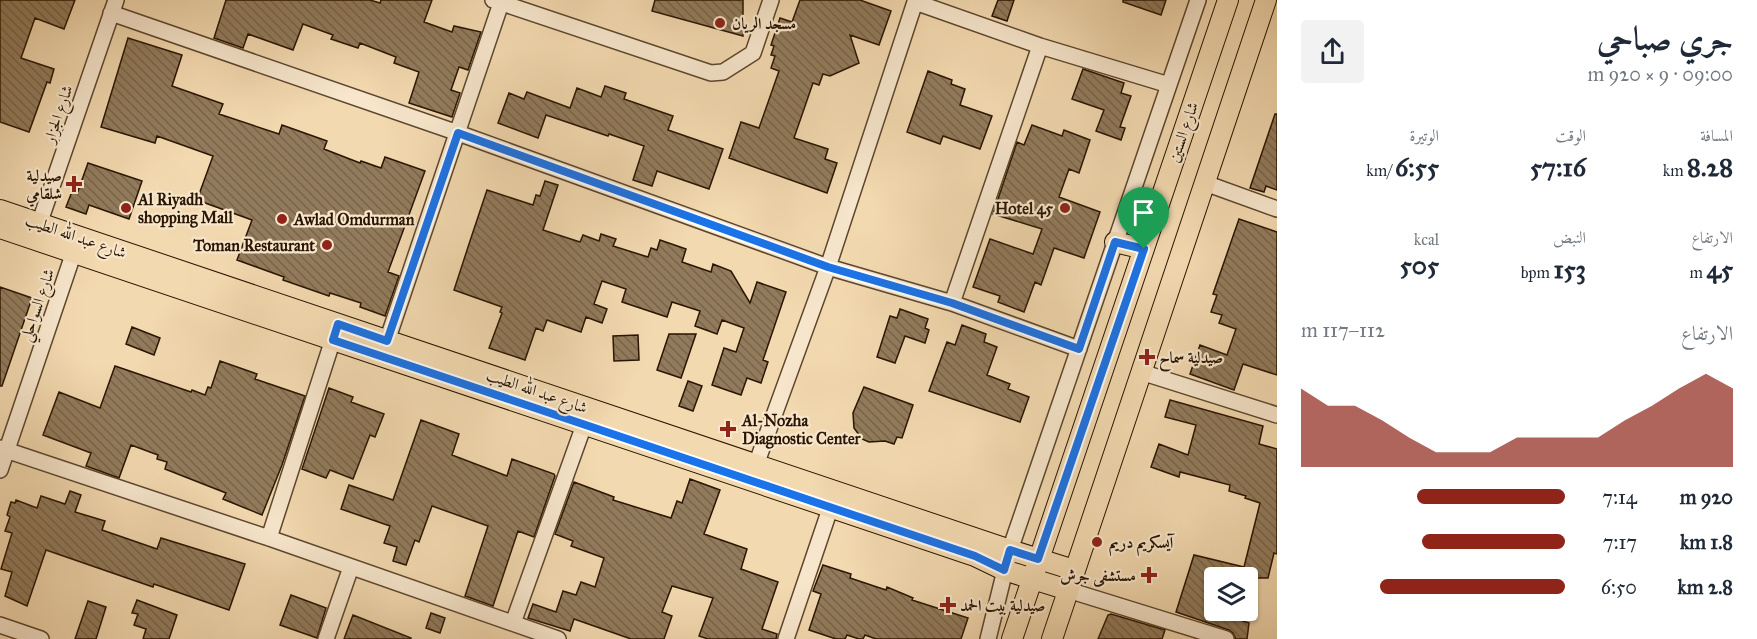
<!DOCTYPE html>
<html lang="ar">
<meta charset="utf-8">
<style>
:root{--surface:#fff;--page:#f2f2f3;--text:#1f2937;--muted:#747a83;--accent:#8f2418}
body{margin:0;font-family:"IM FELL Great Primer",Amiri,serif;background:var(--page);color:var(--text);direction:rtl;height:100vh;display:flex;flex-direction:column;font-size:22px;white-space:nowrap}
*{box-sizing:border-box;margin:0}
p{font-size:20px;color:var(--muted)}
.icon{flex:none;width:33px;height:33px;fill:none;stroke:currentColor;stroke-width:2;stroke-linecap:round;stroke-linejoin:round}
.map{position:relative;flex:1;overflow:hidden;direction:ltr}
.sheet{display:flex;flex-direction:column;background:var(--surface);width:480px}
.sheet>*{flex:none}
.tools{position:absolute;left:1204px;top:567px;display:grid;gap:12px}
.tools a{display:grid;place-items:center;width:54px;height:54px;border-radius:6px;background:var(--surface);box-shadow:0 2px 4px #0004;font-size:30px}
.pin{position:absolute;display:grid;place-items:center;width:51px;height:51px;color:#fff;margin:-62px -26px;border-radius:50% 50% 50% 0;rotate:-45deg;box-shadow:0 0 6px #0007}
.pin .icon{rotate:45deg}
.round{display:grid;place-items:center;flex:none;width:63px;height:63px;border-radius:6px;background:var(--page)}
.head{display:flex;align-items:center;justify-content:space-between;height:102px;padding:0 24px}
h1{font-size:33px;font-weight:700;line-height:45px}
.figures{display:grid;grid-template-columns:repeat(3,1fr);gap:9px;height:102px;padding:6px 24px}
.figures div{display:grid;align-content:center}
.figures b{font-size:26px;font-weight:700}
.figures small{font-size:16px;font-weight:400}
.figures p{font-size:16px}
.chart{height:168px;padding:12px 24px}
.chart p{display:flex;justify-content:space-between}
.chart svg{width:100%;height:108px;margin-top:6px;fill:var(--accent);opacity:.7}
ul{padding:0 24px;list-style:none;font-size:20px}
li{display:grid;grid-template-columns:96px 72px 1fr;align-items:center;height:45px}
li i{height:15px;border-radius:8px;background:var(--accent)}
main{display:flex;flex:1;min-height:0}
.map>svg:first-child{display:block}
.building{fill:url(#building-back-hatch);stroke:#291501;stroke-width:1.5}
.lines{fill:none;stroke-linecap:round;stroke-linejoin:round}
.minor-casing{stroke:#5c462d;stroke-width:18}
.major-casing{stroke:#291501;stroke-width:22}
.minor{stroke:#f7e6cc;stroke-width:15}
.major{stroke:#f3d9b0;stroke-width:20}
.route-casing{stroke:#fff;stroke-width:12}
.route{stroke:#1a73e8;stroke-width:8}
.poi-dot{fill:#8f2418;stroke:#f7e6cc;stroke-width:2}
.labels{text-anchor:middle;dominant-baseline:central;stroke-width:4.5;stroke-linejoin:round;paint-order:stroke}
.poi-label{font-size:16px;font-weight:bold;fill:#291501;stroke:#f7e6cc;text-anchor:start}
.street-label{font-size:16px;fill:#291501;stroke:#f7e6cc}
</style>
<main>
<section class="sheet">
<div class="head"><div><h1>جري صباحي</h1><p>09:00 · 9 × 920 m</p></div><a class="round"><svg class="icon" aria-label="share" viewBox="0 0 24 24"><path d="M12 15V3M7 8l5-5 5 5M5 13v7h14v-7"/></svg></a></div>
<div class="figures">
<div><p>المسافة</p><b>8.28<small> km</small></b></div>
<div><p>الوقت</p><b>57:16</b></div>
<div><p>الوتيرة</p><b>6:55<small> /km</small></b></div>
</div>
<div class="figures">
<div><p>الارتفاع</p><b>45<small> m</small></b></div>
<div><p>النبض</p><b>153<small> bpm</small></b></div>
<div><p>kcal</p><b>505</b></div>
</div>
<div class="chart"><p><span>الارتفاع</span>112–117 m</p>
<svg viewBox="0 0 160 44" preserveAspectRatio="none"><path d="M0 44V12L10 19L20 19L30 25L40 32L50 38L60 38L70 38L80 32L90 32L100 32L110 32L120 25L130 19L140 12L150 6L160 12V44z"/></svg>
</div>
<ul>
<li><b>920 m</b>7:14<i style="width:56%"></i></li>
<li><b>1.8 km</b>7:17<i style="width:54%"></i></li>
<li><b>2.8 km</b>6:50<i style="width:70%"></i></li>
</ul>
</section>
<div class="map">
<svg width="1277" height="639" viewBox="0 0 1277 639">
<defs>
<pattern id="building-back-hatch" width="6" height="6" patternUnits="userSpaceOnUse" patternTransform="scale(1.5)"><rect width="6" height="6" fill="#927b5c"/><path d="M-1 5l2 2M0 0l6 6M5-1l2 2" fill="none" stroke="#77644a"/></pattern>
</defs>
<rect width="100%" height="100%" fill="#f3d9b0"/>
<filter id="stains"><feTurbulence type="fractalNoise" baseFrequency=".00333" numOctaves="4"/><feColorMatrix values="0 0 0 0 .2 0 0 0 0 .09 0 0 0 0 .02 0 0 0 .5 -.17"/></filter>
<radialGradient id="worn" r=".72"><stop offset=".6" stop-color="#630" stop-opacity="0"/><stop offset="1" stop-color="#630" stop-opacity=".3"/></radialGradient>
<path class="building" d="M0,0h75l-11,29 -29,-11 -14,40 33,11 -4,14 -3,-1 -18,50 -29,-10z
M226,0h144l10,3 1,-3h51l-8,22 28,10 2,-6 27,6 -13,38 -9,-3 -8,23 9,3 -8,24 -43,-14 10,-31 -25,-9 2,-6 -36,-14 -2,5 -27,-9 2,-4 -30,-11 -10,26 -45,-16 -5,14 -29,-10z
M655,0h88v36l-91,-25z
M800,0h60l31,11 -12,34 -29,-10 9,28 -29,13 -7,-2 -4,11 -6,-2 -19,55 34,11 -3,10 12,4 -10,30 -98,-35 12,-36 18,6 20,-57 -8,-3 4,-12 -4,-1 3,-9 -3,-1 9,-27 12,4z
M998,0h16l-7,21 -15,-5z
M1123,0h43l-5,15 -38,-13z
M128,38l54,17 -10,31 51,18 -4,10 60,20 3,-9 45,16 -3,8 36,14 1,-2 20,7 4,-11 40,14 -37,101 11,4 -14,40 -25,-9 1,-4 -31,-10 -1,3 -46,-16 1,-3 -47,-17 15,-40 -55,-20 16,-44 -56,-20 -2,7 -54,-16z
M1083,69l41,14 -3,10 10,3 -11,31 5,1 -4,12 -25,-9 8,-21 -32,-11z
M928,71l24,9 -1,4 14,5 -5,16 32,11 -12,33 -37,-13 -3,8 -33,-12z
M605,86l21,7 -2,6 49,17 -5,14 55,19 -14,40 -52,-18 -5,15 -19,-6 11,-34 -35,-12 -1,2 -62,-21 -8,23 -40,-15 11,-30 15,6 3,-7 43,16 7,-20 24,9z
M1275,114h2v76l-11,-4 -2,6 -14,-4z
M1032,125l30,11 2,-6 26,10 -11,33 -10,-4 -10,28 41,15 -16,46 -30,-10 -13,37 -6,-3 -11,30 -26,-10 2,-6 -27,-9 17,-48 43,15 9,-25 -49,-15 24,-72 7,3z
M88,163l54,18 -13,38 -40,-14 -3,9 -20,-7 7,-18 5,2z
M545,181l13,4 -15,45 37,12 3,-7 16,6 2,-7 15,5 -3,7 35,11 3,-9 6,2 3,-10 26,9 -4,13 29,10 2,-8 18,7 19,32 7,-21 29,10 -23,68 5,2 -7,21 -14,-5 -6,17 -29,-10 12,-37 12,4 8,-24 -22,-8 -5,14 -22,-8 5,-15 -28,-9 -5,15 -45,-15 4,-13 -24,-8 -8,23 13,5 -5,14 -16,-6 -5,15 -34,-12 -4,11 -7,-3 -11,32 -36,-12 13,-35 -2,-1 2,-5 -48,-17 16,-49 17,-51 46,15 3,-10 4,1z
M1239,219l38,13v143l-34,-11 -9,26 -44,-16 10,-29 27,10 9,-26 -17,-6 3,-8 -11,-3 6,-17 -4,-1z
M0,287l32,11 -30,88h-2z
M900,309l28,10 -3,9 4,2 -4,13 -20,-7 -10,27 -18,-6 13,-41 7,2z
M962,325l24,9 -2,8 13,5 -10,28 23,9 -2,5 21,8 -9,25 -91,-31 18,-49 8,3z
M132,327l28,11 -6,17 -28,-11z
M669,334h27l-15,44 -24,-8z
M638,335l1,25 -25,1 -1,-25z
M220,361l37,13 -2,5 50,17 -23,69 -20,50 -39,-16 3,-6 -61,-24 2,-7 -10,-3 1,-4 -27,-10 -12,33 -33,-12 5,-13 -48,-18 16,-43 41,16 15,-42 76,26 1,-2 13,5 3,-8 3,1z
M688,381l14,5 -9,25 -14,-5z
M864,387l49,18 -11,33 -5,-1 -3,7 -9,-3 -16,1 -7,-3 -8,-11 -1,-15z
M329,388l24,9 -2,5 33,12 -9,23 -5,-2 -17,44 -23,-9 -4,8 -24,-9z
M1170,400l93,26 -4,18 18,5v105l-3,-1 -6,25h-53v32h18l-2,7 18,6 -2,16h-11l-3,-6 -4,-3 -53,-18 18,-57 50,12 16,-64 -15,-5 1,-2 -17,-5 1,-6 -50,-13 -1,5 -28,-10 8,-23 29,11 8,-30 -31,-8z
M421,420l38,14 -7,21 55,21 5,-17 42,15 1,2 -21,61 -16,-6 -25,75 -28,-10 23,-70 -56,-20 -13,36 -4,-2 -9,25 -13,-4 4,-14 -13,-4 6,-17 -49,-17 8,-24 44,15z
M690,479l30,11 -16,44 43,15 -6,20 37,13 -16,47 15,5 -1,5h-68l-9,-3 14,-38 -41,-12 -10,26 10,4 -8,23h-33l-57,-20 -4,12 -42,-13 5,-14 23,8 7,-21 13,4 5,-13 14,5 5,-16 4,-13 -33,-12 2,-5 -18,-7 19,-52 40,15 -1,3 58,18 6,-17 5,2z
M70,491l11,4 -6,17 30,9 -3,9 55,19 4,-11 84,26 -16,46 -75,-26 -1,3 -107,-37 -19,56 -22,-10 7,-24 -11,-3 11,-36 -7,-2 5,-14 -3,-2 4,-13 4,1 1,-3 21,8 4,-12 24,8z
M823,565l28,9 -1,4 36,12 1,-3 26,11 -1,2 56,18 -7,21h-85l-11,-4 -2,4h-4l-12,-4 -2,4h-9l-27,-9 12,-36 -8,-3z
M291,595l35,13 -9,30 -37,-13z
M137,600l40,15 -8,24h-26l3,-10 -12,-4 4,-11 -6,-1z
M88,601l18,6 -10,32h-21z
M431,613l14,5 -5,15 -14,-5z
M1111,614l54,16 -3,9h-64l10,-24z
M353,615l58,23v1h-67z"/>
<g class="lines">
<g class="minor-casing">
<path id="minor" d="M493,0l218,73 12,-1 30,-19 18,-53
M111,13l347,120 370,134 124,36 127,46
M1205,183l72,26
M36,233l80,-233
M952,303l88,-257
M387,341l115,-341
M1141,372l136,43
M0,448l269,90 289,101
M0,470l77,-227
M753,473l75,-206 87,-265 125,44 129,39
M269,538l67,-208
M1068,590l158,49
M513,623l71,-198
M0,625l41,14
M326,639l25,-72
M786,639l48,-142
M988,639l22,-89 188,-550"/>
</g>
<g class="major-casing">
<path id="major" d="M0,210l1010,340 64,20
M0,228l975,328 29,14 64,20
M1115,242l29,7
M1012,639l216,-639
M1052,639l214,-639"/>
</g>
<use href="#minor" class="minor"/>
<use href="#major" class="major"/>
</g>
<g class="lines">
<g class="route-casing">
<path id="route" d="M458,133l370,134 124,36 127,46 36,-107 29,7 -106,310 -28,-9 -6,20 -29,-14 -642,-216 5,-16 49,17z"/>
</g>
<use href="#route" class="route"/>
</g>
<g class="poi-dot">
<circle cx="720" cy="23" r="6"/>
<path d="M71 175h6v6h6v6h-6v6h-6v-6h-6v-6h6z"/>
<circle cx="126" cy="208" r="6"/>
<circle cx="1065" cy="208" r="6"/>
<circle cx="282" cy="219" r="6"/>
<circle cx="327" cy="245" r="6"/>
<path d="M1144 348h6v6h6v6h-6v6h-6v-6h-6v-6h6z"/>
<path d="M725 420h6v6h6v6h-6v6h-6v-6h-6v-6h6z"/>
<circle cx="1097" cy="542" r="6"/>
<path d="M1146 566h6v6h6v6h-6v6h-6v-6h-6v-6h6z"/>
<path d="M945 596h6v6h6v6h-6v6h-6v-6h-6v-6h6z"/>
</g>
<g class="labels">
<g class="poi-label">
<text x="732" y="23">مسجد الريان</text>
<text x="62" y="175" text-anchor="end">صيدلية<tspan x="62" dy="18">شلقامي</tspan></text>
<text x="138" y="199">Al Riyadh<tspan x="138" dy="18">shopping Mall</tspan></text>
<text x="1053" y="208" text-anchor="end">Hotel 45</text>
<text x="294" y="219">Awlad Omdurman</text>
<text x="315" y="245" text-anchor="end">Toman Restaurant</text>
<text x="1159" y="357">صيدلية سماح</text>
<text x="742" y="420">Al-Nozha<tspan x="742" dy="18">Diagnostic Center</tspan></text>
<text x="1109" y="542">آيسكريم دريم</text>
<text x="1136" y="575" text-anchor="end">مستشفى جرش</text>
<text x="960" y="605">صيدلية بيت الحمد</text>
</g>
<g class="street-label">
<text transform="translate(58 114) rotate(-71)">شارع الجزار</text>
<text transform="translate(1183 132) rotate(-71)">شارع الستين</text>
<text transform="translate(76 236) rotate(19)">شارع عبد الله الطيب</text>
<text transform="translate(37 305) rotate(-71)">شارع السواحلي</text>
<text transform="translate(537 391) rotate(19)">شارع عبد الله الطيب</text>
</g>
</g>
<rect width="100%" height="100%" filter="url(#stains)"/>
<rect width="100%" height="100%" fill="url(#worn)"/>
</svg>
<div class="tools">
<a><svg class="icon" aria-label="layers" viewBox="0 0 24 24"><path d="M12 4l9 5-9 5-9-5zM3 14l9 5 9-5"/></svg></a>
</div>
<div class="pin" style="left:1144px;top:249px;background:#1e9e55"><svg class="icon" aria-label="arrive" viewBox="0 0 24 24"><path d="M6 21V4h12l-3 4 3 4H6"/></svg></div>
</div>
</main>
